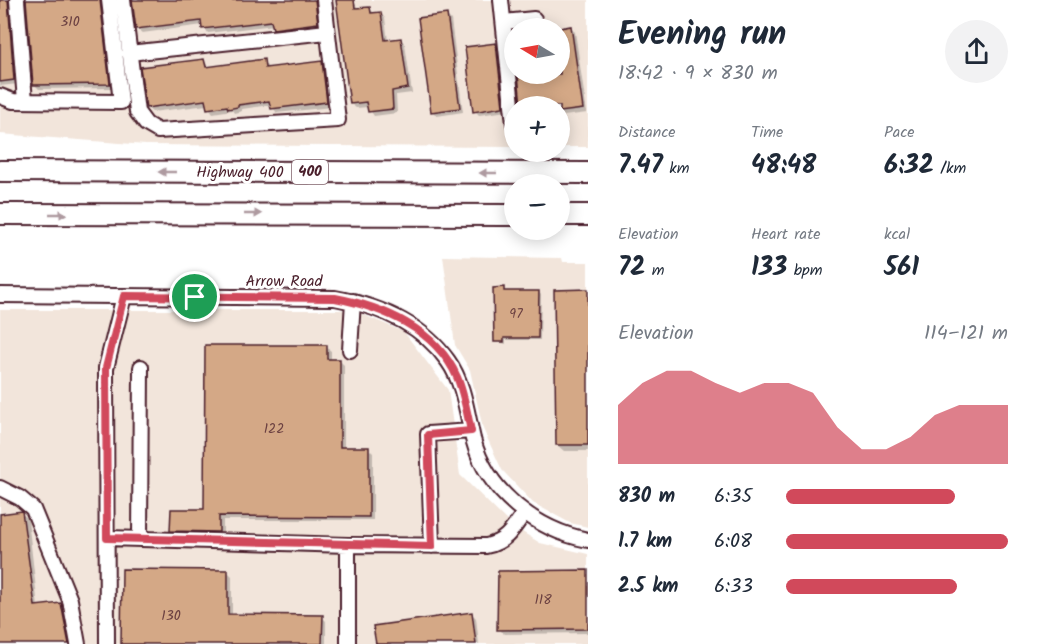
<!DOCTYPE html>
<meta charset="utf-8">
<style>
:root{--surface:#fff;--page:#f2f2f3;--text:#1f2937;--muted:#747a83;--accent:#d1495b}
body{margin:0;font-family:Kalam,sans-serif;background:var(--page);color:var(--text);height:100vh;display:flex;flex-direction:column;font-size:22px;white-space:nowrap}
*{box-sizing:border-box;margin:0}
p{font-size:20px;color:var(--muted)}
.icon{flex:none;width:33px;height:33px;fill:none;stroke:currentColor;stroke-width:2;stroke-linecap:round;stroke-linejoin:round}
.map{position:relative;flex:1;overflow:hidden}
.side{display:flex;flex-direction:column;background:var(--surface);width:450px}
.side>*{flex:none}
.needle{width:39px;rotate:280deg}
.fabs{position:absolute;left:504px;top:18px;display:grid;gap:12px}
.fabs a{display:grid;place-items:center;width:66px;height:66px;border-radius:50%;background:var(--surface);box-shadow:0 3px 15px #0003;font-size:30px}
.pin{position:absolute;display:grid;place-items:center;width:51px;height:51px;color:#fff;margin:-26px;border:3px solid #fff;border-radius:50%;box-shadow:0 2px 6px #0007}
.round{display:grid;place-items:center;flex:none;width:63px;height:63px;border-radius:32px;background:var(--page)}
.head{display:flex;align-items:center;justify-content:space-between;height:102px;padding:0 30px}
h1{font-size:33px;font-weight:600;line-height:45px}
.figures{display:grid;grid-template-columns:repeat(3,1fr);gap:9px;height:102px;padding:6px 30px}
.figures div{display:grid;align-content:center}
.figures b{font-size:26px;font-weight:600}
.figures small{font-size:16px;font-weight:400}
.figures p{font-size:16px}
.chart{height:168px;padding:12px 30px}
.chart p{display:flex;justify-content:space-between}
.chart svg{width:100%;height:108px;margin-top:6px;fill:var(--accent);opacity:.7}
ul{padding:0 30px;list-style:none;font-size:20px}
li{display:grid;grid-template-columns:96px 72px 1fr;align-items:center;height:45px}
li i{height:15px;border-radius:8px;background:var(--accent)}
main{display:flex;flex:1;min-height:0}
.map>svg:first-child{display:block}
.built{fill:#f2e5db;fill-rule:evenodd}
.shadow{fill:#0003}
.building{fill:#d4a886;stroke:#4a1f2b;stroke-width:1.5}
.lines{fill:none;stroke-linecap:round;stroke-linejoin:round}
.minor-casing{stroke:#4a1f2b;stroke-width:18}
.highway-casing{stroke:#4a1f2b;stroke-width:24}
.minor{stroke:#fff;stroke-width:14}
.highway{stroke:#fff;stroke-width:20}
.oneway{fill:#ae9aa0}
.route-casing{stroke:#fff;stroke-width:12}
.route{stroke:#d1495b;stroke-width:8}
.labels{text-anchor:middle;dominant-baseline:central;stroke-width:6;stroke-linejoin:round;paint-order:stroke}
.number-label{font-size:14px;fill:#6c4142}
.shield{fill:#fff;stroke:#80626b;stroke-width:1.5}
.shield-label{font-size:15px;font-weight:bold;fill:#4a1f2b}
.street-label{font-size:16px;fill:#4a1f2b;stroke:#fff}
</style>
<main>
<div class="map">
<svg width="588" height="644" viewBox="0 0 588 644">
<rect width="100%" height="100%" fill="#fff"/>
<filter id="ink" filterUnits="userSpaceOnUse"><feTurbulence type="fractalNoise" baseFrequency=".0167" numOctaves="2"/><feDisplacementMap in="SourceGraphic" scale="12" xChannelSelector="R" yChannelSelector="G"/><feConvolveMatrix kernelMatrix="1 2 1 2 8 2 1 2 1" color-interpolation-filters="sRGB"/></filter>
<g filter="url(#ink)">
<path class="built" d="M0,0h588v147h-28v-41h-46v41l-368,-2 -146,-11zM514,28h46v46h-46z
M443,256l119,2 1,4h25v265l-18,-4 -37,-20 -31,-33 -19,-41 -13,-59 -15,-25z
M0,310h352l52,22 44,58 12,85 51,50 29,18 48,11v90h-588z"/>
<path class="shadow" d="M0,0h12l6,84 -18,2z
M28,0h80l6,88 -75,1 -5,-5z
M134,0h188l-1,27 -42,6 -5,-8 -66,8 -5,-8 -61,8 -5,-4z
M338,0h15l5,9 11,-1 5,5h6l5,5 3,23 13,-2 4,5 7,49 -16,2 1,18 -23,3 -6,-9 -12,1 -5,-4z
M447,16l4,4 12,92 -26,4 -5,-5z
M571,27l4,5 12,81 -23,3 -4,-4v-6h-37l-4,-32h41v-45z
M495,45l5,4 7,62 -28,4 -4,-4z
M204,60l5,8 54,-7 6,8 52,-7 5,5 5,40 -54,6 -6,-8 -29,4v2l-8,2 -2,-3 -19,3 -6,-8 -55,7 -5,-4z
M503,289l3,3h33l2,3 -1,45h-34v4l-10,-3z
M588,291v160h-24l-7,-6z
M326,347l5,4v9h8l5,5v83h24l5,5v67h-150v16l-46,-1 -5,-5 33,-19z
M21,513l7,6 10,88 23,-3 4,5 6,35h-71v-129z
M227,571l5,5v40l90,1 4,4v23h-204z
M588,572v61l-84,1 -5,-5z
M471,613l5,5 3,26h-102z"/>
<path class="building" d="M0,0h8l6,80 -14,2z
M26,0h74l10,84 -77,1z
M132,0h183l3,23 -45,6 -2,-8 -69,8 -1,-8 -65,8z
M336,0h18l1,8 15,-1 1,6 10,-1 4,28 16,-2 7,50 -16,3 1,18 -25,3 -2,-10 -16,2z
M447,14l13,94 -29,4 -13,-94z
M571,26l12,83 -23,3v-6h-39l-3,-32h42v-46z
M496,43l7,64 -30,5 -8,-65z
M204,59l2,8 58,-8 1,9 57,-7 5,41 -56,7 -2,-8 -31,4v2l-10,2 -1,-3 -20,3 -2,-9 -59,8 -6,-41z
M504,287v4h35l-1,47h-34v4h-10l-1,-54z
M588,289v156h-32l-2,-155z
M205,345h122v14h13v88h29v70l-150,-1v16l-49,-1 1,-22h33z
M22,511l13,95 26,-3 8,41h-69v-130z
M122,569l106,1v44l95,1 -1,29h-201z
M588,570v59l-91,1 1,-59z
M472,612l4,32h-100l-3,-18z"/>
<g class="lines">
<g class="minor-casing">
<path id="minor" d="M17,0l8,101
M123,0l14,112 9,12 12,7 180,-11 -14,-120
M501,0l13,124
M504,22l30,-3
M129,53l198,-21
M0,96l13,5 108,1 -12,-102
M0,295l335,3c44,8 87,26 113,63 16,22 19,53 25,78 14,53 63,91 115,101
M350,350l3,-49
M0,488l20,10 13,11 37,91 8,44
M107,538l241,7 138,1c20,-4 27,-17 38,-33
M140,539l1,-172
M348,545v99
M432,546l-4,-112 43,-3
M107,644l-1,-276 18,-72"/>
</g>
<g class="highway-casing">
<path id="highway" d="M0,171l588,2
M0,214l514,1
M560,215h28"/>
</g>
<use href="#minor" class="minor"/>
<use href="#highway" class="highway"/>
</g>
<defs><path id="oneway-solid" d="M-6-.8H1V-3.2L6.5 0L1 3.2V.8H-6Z" transform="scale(1.5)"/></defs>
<g class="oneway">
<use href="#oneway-solid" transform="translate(167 172) rotate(-180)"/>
<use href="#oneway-solid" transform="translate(488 173) rotate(-180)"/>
<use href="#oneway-solid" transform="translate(58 214)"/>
<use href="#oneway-solid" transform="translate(253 214)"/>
</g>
</g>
<g class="lines" filter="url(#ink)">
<g class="route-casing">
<path id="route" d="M124,296l211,2c48,9 101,31 122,79 7,16 10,36 14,54l-43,4 4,111 -325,-8 -1,-170z"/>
</g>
<use href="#route" class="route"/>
</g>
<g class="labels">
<g class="number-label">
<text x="70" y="22">310</text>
<text x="516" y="314">97</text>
<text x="274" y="429">122</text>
<text x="543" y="600">118</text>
<text x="171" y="616">130</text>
</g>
<rect class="shield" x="292" y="160" width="36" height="24" rx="4.5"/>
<g class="shield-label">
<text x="310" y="172">400</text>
</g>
<g class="street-label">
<text x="240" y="172">Highway 400</text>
<text x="284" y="281">Arrow Road</text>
</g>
</g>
</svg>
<div class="fabs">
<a><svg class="needle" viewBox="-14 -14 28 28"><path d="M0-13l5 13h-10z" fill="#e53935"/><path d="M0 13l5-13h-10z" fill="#747a83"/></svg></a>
<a>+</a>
<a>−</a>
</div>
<div class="pin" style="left:195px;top:297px;background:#1e9e55"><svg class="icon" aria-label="arrive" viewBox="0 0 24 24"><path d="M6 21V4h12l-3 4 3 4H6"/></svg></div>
</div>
<section class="side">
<div class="head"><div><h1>Evening run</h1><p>18:42 · 9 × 830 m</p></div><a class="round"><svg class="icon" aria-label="share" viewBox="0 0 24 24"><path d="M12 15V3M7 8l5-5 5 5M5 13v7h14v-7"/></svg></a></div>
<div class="figures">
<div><p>Distance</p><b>7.47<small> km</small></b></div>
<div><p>Time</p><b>48:48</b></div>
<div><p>Pace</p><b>6:32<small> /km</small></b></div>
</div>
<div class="figures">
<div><p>Elevation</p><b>72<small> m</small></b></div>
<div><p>Heart rate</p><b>133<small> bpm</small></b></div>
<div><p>kcal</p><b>561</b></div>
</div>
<div class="chart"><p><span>Elevation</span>114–121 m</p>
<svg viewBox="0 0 160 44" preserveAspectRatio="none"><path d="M0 44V20L10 11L20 6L30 6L40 11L50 15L60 11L70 11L80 15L90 29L100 38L110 38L120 33L130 24L140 20L150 20L160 20V44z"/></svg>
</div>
<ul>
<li><b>830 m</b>6:35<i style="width:76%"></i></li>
<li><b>1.7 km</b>6:08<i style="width:100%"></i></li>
<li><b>2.5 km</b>6:33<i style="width:77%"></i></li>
</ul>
</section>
</main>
